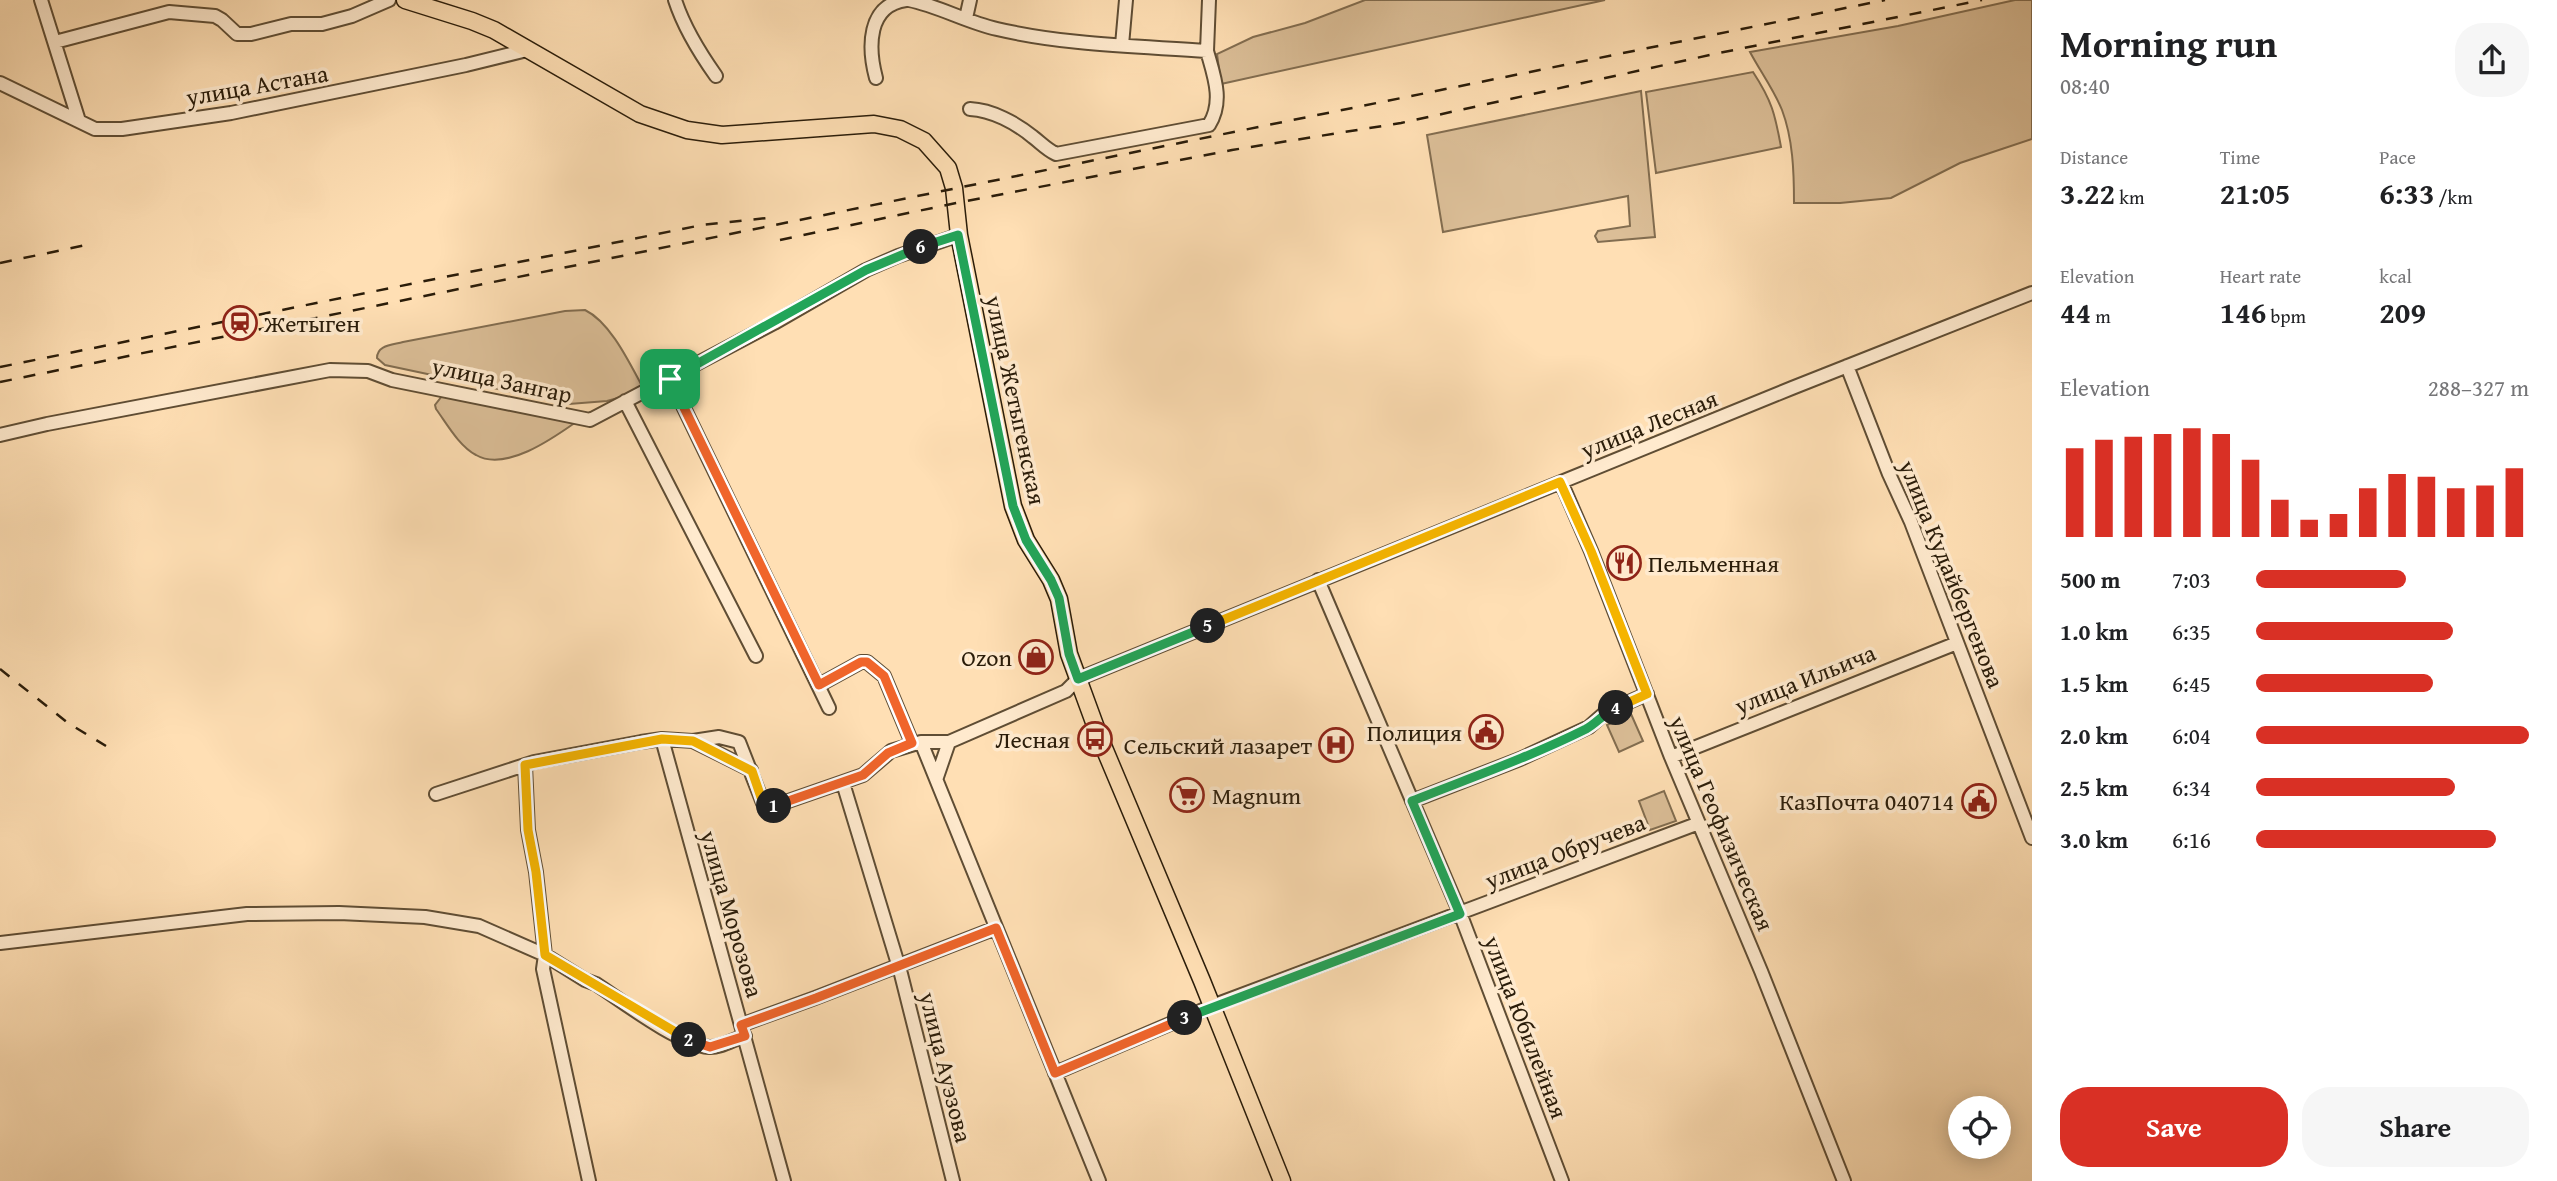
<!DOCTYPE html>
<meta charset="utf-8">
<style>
:root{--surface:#fff;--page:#f6f6f6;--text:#202124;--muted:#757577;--accent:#d93025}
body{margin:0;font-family:"Gentium Book Plus",serif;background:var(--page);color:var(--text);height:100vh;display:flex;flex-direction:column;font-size:26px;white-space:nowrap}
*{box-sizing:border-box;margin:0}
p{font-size:23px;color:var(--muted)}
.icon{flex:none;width:38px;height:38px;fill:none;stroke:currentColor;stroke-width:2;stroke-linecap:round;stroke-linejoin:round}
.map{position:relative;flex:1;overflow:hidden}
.side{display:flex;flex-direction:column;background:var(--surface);width:525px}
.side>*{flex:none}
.fabs{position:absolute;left:1948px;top:1096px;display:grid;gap:14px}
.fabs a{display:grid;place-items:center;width:63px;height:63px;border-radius:50%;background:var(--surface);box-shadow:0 4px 18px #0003;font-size:35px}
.pin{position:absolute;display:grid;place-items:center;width:60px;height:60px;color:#fff;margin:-30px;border-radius:14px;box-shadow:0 4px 10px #0006}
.km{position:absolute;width:35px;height:35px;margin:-18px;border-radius:50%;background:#222;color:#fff;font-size:19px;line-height:35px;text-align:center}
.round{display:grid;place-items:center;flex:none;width:74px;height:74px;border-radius:28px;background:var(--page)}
.overview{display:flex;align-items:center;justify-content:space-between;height:119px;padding:0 28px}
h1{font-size:38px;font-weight:600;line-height:52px}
.figures{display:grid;grid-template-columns:repeat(3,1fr);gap:10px;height:119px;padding:7px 28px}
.figures div{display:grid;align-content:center}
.figures b{font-size:30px;font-weight:600}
.figures small{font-size:19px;font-weight:400}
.figures p{font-size:19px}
.chart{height:196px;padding:14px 28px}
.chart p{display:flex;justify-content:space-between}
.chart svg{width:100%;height:126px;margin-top:7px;stroke:var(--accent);stroke-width:6}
.cta{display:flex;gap:14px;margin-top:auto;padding:14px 28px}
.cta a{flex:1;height:80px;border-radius:28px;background:var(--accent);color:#fff;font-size:28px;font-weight:600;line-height:80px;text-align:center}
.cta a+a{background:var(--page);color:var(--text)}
ul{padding:0 28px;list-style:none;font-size:23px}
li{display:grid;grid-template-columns:112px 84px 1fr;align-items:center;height:52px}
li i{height:18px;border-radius:9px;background:var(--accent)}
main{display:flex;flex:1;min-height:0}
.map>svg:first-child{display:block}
.green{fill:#dbbe97;stroke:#826d50;stroke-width:2}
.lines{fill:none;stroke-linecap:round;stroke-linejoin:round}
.minor-casing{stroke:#5f4d34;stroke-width:16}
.major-casing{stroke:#2a1c09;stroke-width:19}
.minor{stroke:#ffeace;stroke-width:12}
.major{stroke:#ffdfb4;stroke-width:16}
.rail{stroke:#2a1c09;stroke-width:2.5;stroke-dasharray:12 12;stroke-linecap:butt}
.split-1-casing{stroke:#fff;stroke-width:14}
.split-2-casing{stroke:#fff;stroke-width:14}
.split-3-casing{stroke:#fff;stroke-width:14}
.split-4-casing{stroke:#fff;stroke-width:14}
.split-5-casing{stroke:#fff;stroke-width:14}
.split-6-casing{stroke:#fff;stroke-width:14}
.split-7-casing{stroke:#fff;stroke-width:14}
.split-1{stroke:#f0652b;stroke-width:9}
.split-2{stroke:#f5b400;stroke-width:9}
.split-3{stroke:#f0652b;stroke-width:9}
.split-4{stroke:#22a559;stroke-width:9}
.split-5{stroke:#f5b400;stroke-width:9}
.split-6{stroke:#22a559;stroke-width:9}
.split-7{stroke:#22a559;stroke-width:9}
.labels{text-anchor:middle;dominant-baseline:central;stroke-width:7;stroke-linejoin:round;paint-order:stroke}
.street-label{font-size:24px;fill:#2a1c09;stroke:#ffeace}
.poi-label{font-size:24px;fill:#2a1c09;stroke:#ffeace;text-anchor:end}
</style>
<main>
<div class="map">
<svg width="2032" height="1181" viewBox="0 0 2032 1181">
<rect width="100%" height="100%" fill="#ffdfb4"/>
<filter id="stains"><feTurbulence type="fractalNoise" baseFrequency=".00286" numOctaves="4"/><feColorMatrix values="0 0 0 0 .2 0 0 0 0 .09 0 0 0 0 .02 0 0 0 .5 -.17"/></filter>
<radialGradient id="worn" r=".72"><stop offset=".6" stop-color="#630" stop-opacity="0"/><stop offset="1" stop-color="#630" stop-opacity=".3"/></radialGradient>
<path class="green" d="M1365,0h240l-384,84 -4,-30 36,-17 52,-14z
M2015,0h17v139l-72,24 -69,35 -51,5h-46c0,-31 -1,-64 -12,-93 -8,-20 -22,-39 -32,-58l148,-26z
M1753,72c19,29 22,42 28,75l-125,26 -10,-81z
M1641,91l14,146 -57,5 -3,-6 3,-5 32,-5 -2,-30 -185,36 -16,-97z
M585,310c25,12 44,52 57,76l-17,10 -18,5 -38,3 -184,-39 -8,-7c0,-13 15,-13 26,-16l162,-31z
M442,396l134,26c-24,17 -71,50 -100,33 -17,-9 -29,-31 -40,-46l-1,-4z
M1631,714l12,27 -24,11 -12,-27z
M1664,791l12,30 -26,9 -11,-29z"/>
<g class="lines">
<g class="minor-casing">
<path id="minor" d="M41,0l38,121
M675,0c9,28 24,52 41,76
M909,0c30,6 57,22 88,29 68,16 140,17 210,22 7,25 17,50 2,74l-153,29c-10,-5 -15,-11 -23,-17 -17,-14 -41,-27 -63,-28
M966,18l4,-18
M55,42l114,-30 46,4 7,4 15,14h14l40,-10h31l30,-8 37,-16
M1122,45l4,-45
M1207,51l2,-51
M876,78c-8,-30 -9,-73 30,-78
M0,83l95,46h27l109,-16 235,-48 61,-15
M1847,366l42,108 22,48 121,316
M670,379l159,329
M625,401l131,255
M0,435l47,-11 283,-54 38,1 24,9 198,40 184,-97 92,-53 32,-14 61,-21
M1561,482l30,69 80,206 90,214 83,210
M1318,580l142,333 102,268
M819,685l42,-23h6l17,14 28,67
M662,739l122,442
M693,741l58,29
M921,742l178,439
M1671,757l286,-114
M525,765l3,65 8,42 9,83 -2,14 46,212
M937,777l12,-35
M843,783l58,191 52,207
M436,794l98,-32 107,-20 21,-3 31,2 26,-4 20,5 24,61 8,4 92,-32 28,-24 30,-9h28l117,-51 12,-12 714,-291 240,-95
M1412,801l108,-42 69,-32 17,-15 41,-18
M0,943l247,-29 92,-1 86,4 54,9 66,29 40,25 11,4c26,17 82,60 113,63 11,1 25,-8 36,-11
M741,1025l74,-27 181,-70
M1055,1073l157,-67 487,-183"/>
</g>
<g class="major-casing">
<path id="major" d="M405,0l67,21 22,9 146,84 47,16 35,5 152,-11 26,5 24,12 24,27 6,20 5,47 54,271 13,34 25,40 8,19 10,55 30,82 103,245 80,200"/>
</g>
<use href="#minor" class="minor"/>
<use href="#major" class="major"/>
<path class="rail" d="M780,240l176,-37 276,-53 169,-27 318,-70 263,-53
M0,263l91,-19
M0,367l702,-142 74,-8
M0,382l1885,-382
M0,669l68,54 38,23"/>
</g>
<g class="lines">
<g class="split-1-casing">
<path id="split-1" d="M670,379l149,306 42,-23h6l17,14 28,67 -24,10 -25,22 -89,31"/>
</g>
<g class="split-2-casing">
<path id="split-2" d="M689,1040l-144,-85 -9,-83 -8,-42 -3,-65 137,-26 31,2 59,30 11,32 3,3h8"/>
</g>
<g class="split-3-casing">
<path id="split-3" d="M689,1040l21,7 35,-11 -4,-11 75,-27 180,-70 59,145 130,-55"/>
</g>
<g class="split-4-casing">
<path id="split-4" d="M1185,1018l275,-104 -48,-113c58,-23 118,-44 174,-72 11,-6 18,-16 30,-21"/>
</g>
<g class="split-5-casing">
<path id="split-5" d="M1208,626l352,-144 31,69 56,143 -31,14"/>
</g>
<g class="split-6-casing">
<path id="split-6" d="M921,247l37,-12 55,271 13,34 25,40 8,18 10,56 9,25 130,-53"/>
</g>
<g class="split-7-casing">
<path id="split-7" d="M670,379l196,-109 55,-23"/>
</g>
<use href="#split-1" class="split-1"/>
<use href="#split-2" class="split-2"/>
<use href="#split-3" class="split-3"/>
<use href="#split-4" class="split-4"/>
<use href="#split-5" class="split-5"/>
<use href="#split-6" class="split-6"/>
<use href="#split-7" class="split-7"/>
</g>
<defs>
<g id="station-ring" transform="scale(1.75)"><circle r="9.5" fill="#ffeace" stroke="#8f2418" stroke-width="1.5"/><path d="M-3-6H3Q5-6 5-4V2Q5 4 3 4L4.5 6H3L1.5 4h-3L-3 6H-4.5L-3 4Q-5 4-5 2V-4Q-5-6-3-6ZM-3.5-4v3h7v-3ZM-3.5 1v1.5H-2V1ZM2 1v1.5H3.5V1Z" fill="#8f2418"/></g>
<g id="restaurant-ring" transform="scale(1.75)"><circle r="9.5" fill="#ffeace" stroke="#8f2418" stroke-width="1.5"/><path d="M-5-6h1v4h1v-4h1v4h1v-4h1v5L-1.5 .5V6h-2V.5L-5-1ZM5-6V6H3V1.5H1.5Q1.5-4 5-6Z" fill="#8f2418"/></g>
<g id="shop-ring" transform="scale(1.75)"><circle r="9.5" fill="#ffeace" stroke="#8f2418" stroke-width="1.5"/><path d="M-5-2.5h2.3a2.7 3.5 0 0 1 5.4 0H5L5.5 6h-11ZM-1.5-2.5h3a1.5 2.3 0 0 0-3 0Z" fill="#8f2418"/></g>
<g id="civic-ring" transform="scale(1.75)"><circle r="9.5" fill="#ffeace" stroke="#8f2418" stroke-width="1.5"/><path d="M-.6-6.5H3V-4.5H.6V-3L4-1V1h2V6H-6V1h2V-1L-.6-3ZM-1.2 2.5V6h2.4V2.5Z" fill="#8f2418"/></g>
<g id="bus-ring" transform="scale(1.75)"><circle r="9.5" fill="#ffeace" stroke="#8f2418" stroke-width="1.5"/><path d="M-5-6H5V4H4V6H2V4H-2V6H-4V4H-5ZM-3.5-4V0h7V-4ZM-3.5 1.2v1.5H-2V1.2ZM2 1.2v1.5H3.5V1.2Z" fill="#8f2418"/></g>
<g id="hospital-ring" transform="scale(1.75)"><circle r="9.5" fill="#ffeace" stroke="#8f2418" stroke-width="1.5"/><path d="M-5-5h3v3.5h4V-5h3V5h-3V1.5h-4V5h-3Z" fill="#8f2418"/></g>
<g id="supermarket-ring" transform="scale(1.75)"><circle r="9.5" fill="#ffeace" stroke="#8f2418" stroke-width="1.5"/><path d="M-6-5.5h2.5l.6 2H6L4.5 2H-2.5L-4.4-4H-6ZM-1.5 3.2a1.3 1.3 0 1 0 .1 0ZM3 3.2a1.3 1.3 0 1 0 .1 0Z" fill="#8f2418"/></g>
</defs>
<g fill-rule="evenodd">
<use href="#station-ring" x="240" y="323"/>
<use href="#restaurant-ring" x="1624" y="563"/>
<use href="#shop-ring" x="1036" y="657"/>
<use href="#civic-ring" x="1486" y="732"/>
<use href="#bus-ring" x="1095" y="739"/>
<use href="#hospital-ring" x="1336" y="745"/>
<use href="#supermarket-ring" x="1187" y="795"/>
<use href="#civic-ring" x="1979" y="801"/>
</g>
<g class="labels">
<g class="street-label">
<text transform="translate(257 85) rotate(-10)">улица Астана</text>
<text transform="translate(502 380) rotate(12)">улица Зангар</text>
<text transform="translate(1016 400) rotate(78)">улица Жетыгенская</text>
<text transform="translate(1649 424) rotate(-22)">улица Лесная</text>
<text transform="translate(1952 574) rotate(68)">улица Кудайбергенова</text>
<text transform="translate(1805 679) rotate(-22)">улица Ильича</text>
<text transform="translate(1722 823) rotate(67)">улица Геофизическая</text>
<text transform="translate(1565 851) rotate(-21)">улица Обручева</text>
<text transform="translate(732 914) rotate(74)">улица Морозова</text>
<text transform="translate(1526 1027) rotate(69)">улица Юбилейная</text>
<text transform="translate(946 1067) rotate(76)">улица Ауэзова</text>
</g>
<g class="poi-label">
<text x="264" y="323" text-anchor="start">Жетыген</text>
<text x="1648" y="563" text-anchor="start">Пельменная</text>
<text x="1012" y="657">Ozon</text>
<text x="1462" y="732">Полиция</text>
<text x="1070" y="739">Лесная</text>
<text x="1312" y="745">Сельский лазарет</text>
<text x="1212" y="795" text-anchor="start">Magnum</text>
<text x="1954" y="801">КазПочта 040714</text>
</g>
</g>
<rect width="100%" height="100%" filter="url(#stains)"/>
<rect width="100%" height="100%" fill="url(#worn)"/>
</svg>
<div class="fabs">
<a><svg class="icon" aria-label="locate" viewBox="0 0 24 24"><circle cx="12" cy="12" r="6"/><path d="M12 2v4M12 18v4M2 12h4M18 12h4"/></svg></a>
</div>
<div class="pin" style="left:670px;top:379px;background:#1e9e55"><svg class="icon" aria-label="arrive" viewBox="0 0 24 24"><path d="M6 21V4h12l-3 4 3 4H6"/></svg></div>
<b class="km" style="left:774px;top:806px">1</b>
<b class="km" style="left:689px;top:1040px">2</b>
<b class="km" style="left:1185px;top:1018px">3</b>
<b class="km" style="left:1616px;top:708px">4</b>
<b class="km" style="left:1208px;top:626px">5</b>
<b class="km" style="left:921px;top:247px">6</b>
</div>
<section class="side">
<div class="overview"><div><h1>Morning run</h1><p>08:40</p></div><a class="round"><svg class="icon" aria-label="share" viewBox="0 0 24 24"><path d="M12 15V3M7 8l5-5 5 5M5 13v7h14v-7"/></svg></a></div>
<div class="figures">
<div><p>Distance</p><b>3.22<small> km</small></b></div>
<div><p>Time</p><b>21:05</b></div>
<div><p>Pace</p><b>6:33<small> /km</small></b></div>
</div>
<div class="figures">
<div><p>Elevation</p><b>44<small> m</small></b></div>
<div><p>Heart rate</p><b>146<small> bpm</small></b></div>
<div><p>kcal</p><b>209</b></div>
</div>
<div class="chart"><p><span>Elevation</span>288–327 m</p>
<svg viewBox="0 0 160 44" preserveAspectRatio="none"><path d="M5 44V13M15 44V10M25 44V9M35 44V8M45 44V6M55 44V8M65 44V17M75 44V31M85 44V38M95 44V36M105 44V27M115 44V22M125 44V23M135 44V27M145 44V26M155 44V20"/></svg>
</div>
<ul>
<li><b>500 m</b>7:03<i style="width:55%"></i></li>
<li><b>1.0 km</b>6:35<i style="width:72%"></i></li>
<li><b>1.5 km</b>6:45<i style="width:65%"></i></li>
<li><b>2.0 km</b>6:04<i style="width:100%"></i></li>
<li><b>2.5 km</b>6:34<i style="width:73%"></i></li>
<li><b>3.0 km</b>6:16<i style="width:88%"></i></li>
</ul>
<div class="cta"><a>Save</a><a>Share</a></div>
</section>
</main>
